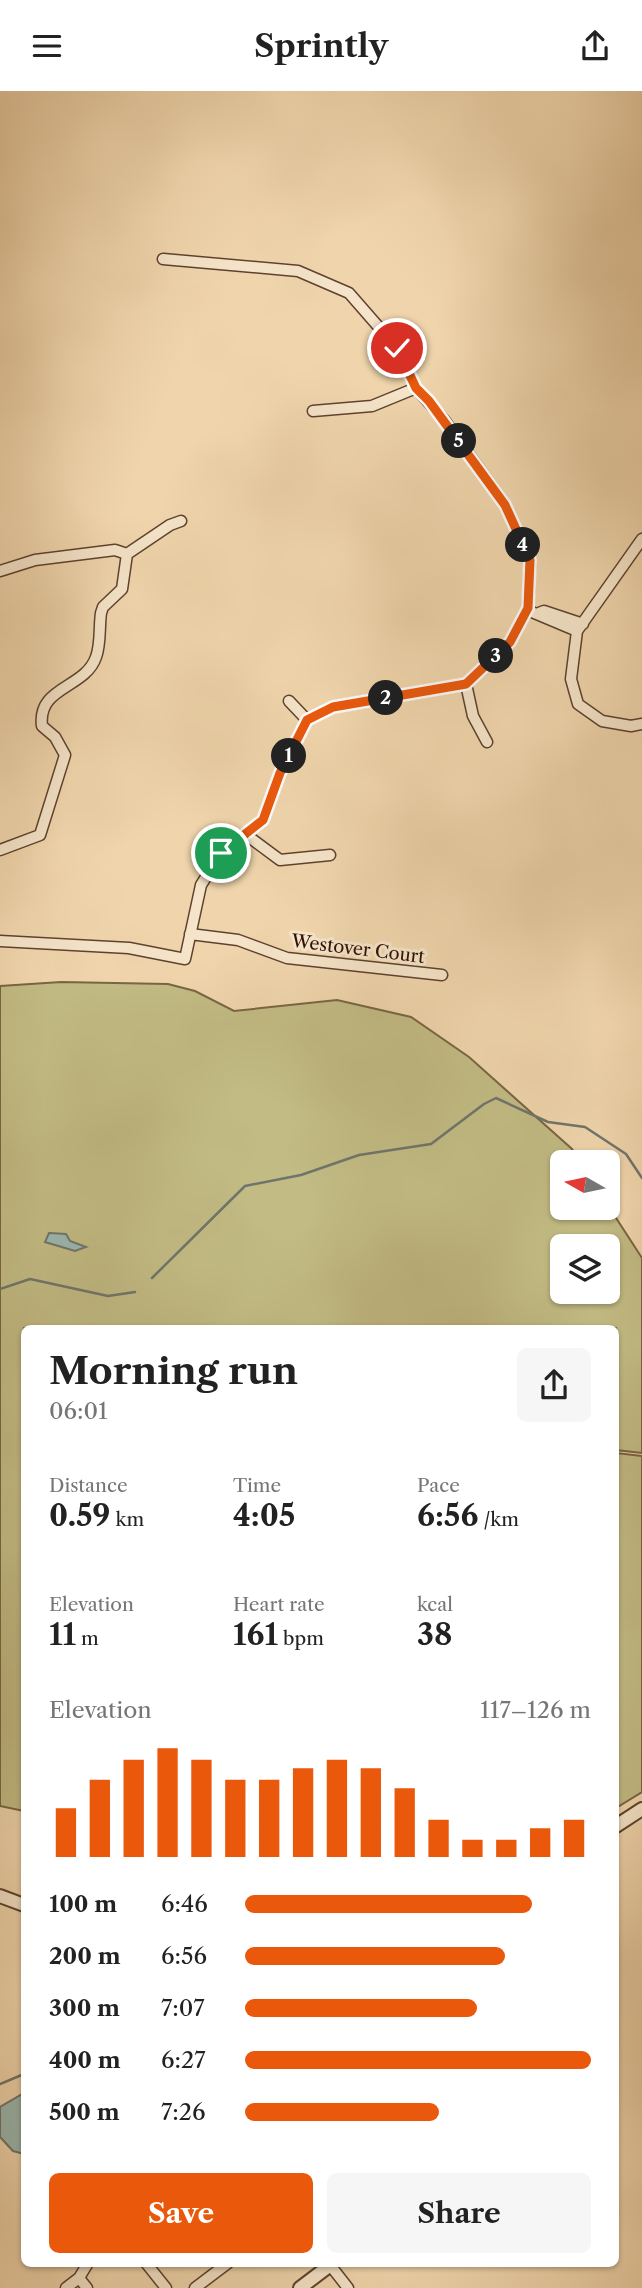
<!DOCTYPE html>
<meta charset="utf-8">
<style>
:root{--surface:#fff;--page:#f6f6f6;--text:#222;--muted:#767676;--accent:#ea580c}
body{margin:0;font-family:"Libre Caslon Text",serif;background:var(--page);color:var(--text);height:100vh;display:flex;flex-direction:column;font-size:26px;white-space:nowrap}
*{box-sizing:border-box;margin:0}
p{font-size:23px;color:var(--muted)}
.icon{flex:none;width:38px;height:38px;fill:none;stroke:currentColor;stroke-width:2;stroke-linecap:round;stroke-linejoin:round}
.map{position:relative;flex:1;overflow:hidden}
.panel{position:absolute;left:21px;top:1234px;width:598px;height:942px;display:flex;flex-direction:column;background:var(--surface);border-radius:10px;box-shadow:0 2px 5px #0004}
.panel>*{flex:none}
.needle{width:46px;rotate:279deg}
.controls{position:absolute;left:550px;top:1059px;display:grid;gap:14px}
.controls a{display:grid;place-items:center;width:70px;height:70px;border-radius:10px;background:var(--surface);box-shadow:0 2px 5px #0004;font-size:35px}
.pin{position:absolute;display:grid;place-items:center;width:60px;height:60px;color:#fff;margin:-30px;border:4px solid #fff;border-radius:50%;box-shadow:0 2px 7px #0007}
.km{position:absolute;width:35px;height:35px;margin:-18px;border-radius:50%;background:#222;color:#fff;font-size:19px;line-height:35px;text-align:center}
.round{display:grid;place-items:center;flex:none;width:74px;height:74px;border-radius:10px;background:var(--page)}
.overview{display:flex;align-items:center;justify-content:space-between;height:119px;padding:0 28px}
h1{font-size:38px;font-weight:700;line-height:52px}
.figures{display:grid;grid-template-columns:repeat(3,1fr);gap:10px;height:119px;padding:7px 28px}
.figures div{display:grid;align-content:center}
.figures b{font-size:30px;font-weight:700}
.figures small{font-size:19px;font-weight:400}
.figures p{font-size:19px}
.chart{height:196px;padding:14px 28px}
.chart p{display:flex;justify-content:space-between}
.chart svg{width:100%;height:126px;margin-top:7px;stroke:var(--accent);stroke-width:6}
.action{display:flex;gap:14px;margin-top:auto;padding:14px 28px}
.action a{flex:1;height:80px;border-radius:10px;background:var(--accent);color:#fff;font-size:28px;font-weight:700;line-height:80px;text-align:center}
.action a+a{background:var(--page);color:var(--text)}
ul{padding:0 28px;list-style:none;font-size:23px}
li{display:grid;grid-template-columns:112px 84px 1fr;align-items:center;height:52px}
li i{height:18px;border-radius:9px;background:var(--accent)}
header{display:flex;justify-content:space-between;align-items:center;height:91px;padding:0 28px;background:var(--surface);font-size:32px;font-weight:700}
.map>svg:first-child{display:block}
.green{fill:#c2bb84;stroke:#786644;stroke-width:2;fill-rule:evenodd}
.water{fill:#9bb8b0;stroke:#6f756c;stroke-width:2}
.lines{fill:none;stroke-linecap:round;stroke-linejoin:round}
.stream{stroke:#6f756c;stroke-width:2.5}
.minor-casing{stroke:#5e422f;stroke-width:13}
.tertiary-casing{stroke:#5e422f;stroke-width:16}
.minor{stroke:#f5e4c9;stroke-width:10}
.tertiary{stroke:#f5e4c9;stroke-width:12}
.route-casing{stroke:#fff;stroke-width:14}
.route{stroke:#ea580c;stroke-width:9}
.labels{text-anchor:middle;dominant-baseline:central;stroke-width:6;stroke-linejoin:round;paint-order:stroke}
.street-label{font-size:18px;fill:#2e1105;stroke:#f5e4c9}
</style>
<header><svg class="icon" aria-label="menu" viewBox="0 0 24 24"><path d="M4 6h16M4 12h16M4 18h16"/></svg>Sprintly<svg class="icon" aria-label="share" viewBox="0 0 24 24"><path d="M12 15V3M7 8l5-5 5 5M5 13v7h14v-7"/></svg></header>
<div class="map">
<svg width="642" height="2197" viewBox="0 0 642 2197">
<rect width="100%" height="100%" fill="#f0d5ac"/>
<filter id="stains"><feTurbulence type="fractalNoise" baseFrequency=".00286" numOctaves="4"/><feColorMatrix values="0 0 0 0 .2 0 0 0 0 .09 0 0 0 0 .02 0 0 0 .5 -.17"/></filter>
<radialGradient id="worn" r=".72"><stop offset=".6" stop-color="#630" stop-opacity="0"/><stop offset="1" stop-color="#630" stop-opacity=".3"/></radialGradient>
<path class="green" d="M61,891l107,2 27,7 39,20 103,-11 74,17 58,40 103,92 8,13h-18v45h45v-3l35,54v195l-26,-3v-122h-592v483l-24,-5v-820zM562,1155h45v45h-45z
M616,1362l26,3v336l-26,16z"/>
<path class="water" d="M49,1142l17,1 4,7 16,6 -11,4 -30,-9z
M24,2002v61l-11,-3 -13,-14v-30z"/>
<g class="lines">
<path class="stream" d="M152,1187l93,-92 56,-11 58,-20 72,-11 53,-40 12,-6 52,24 37,5 41,27 16,24
M0,1198l30,-10 78,17 27,-4
M0,1993l24,-10"/>
<g class="minor-casing">
<path id="minor" d="M313,320l59,-5 44,-18
M642,448l-65,92 -6,48 7,25 24,17 29,5 11,-2
M0,480l35,-11 80,-10 12,4
M527,519l50,21
M539,522l5,-2 39,13
M466,593l7,32 14,26
M289,610l18,19
M245,743l35,26 50,-5
M0,759l40,-15 25,-80 -10,-18 -13,-11c-5,-40 43,-37 54,-69 5,-13 3,-31 5,-44l2,-6 19,-18 5,-35 43,-29 11,-4
M190,843l48,6 49,18 155,17
M0,850l129,7 56,11 16,-74 20,-32 42,-33 17,-47 27,-53 26,-13 133,-23 44,-42 18,-34 2,-48 -25,-55 -60,-84 -29,-33 -19,-40 -48,-55 -51,-22 -135,-12
M146,2172l20,25
M330,2174l18,23
M79,2187l8,10
M66,2197l13,-10 9,-15
M195,2197l33,-25"/>
</g>
<g class="tertiary-casing">
<path id="tertiary" d="M616,1735l26,-17
M0,1805l24,9
M300,2197l33,-25"/>
</g>
<use href="#minor" class="minor"/>
<use href="#tertiary" class="tertiary"/>
</g>
<g class="lines">
<g class="route-casing">
<path id="route" d="M221,762l42,-33 17,-47 27,-53 26,-13 133,-23 44,-42 18,-34 2,-48 -25,-55 -76,-104 -13,-13 -19,-40"/>
</g>
<use href="#route" class="route"/>
</g>
<g class="labels">
<g class="street-label">
<text transform="translate(358 858) rotate(7)">Westover Court</text>
</g>
</g>
<rect width="100%" height="100%" filter="url(#stains)"/>
<rect width="100%" height="100%" fill="url(#worn)"/>
</svg>
<div class="controls">
<a><svg class="needle" viewBox="-14 -14 28 28"><path d="M0-13l5 13h-10z" fill="#e53935"/><path d="M0 13l5-13h-10z" fill="#767676"/></svg></a>
<a><svg class="icon" aria-label="layers" viewBox="0 0 24 24"><path d="M12 4l9 5-9 5-9-5zM3 14l9 5 9-5"/></svg></a>
</div>
<div class="pin" style="left:221px;top:762px;background:#1e9e55"><svg class="icon" aria-label="arrive" viewBox="0 0 24 24"><path d="M6 21V4h12l-3 4 3 4H6"/></svg></div>
<div class="pin" style="left:397px;top:257px;background:#d93025"><svg class="icon" aria-label="check" viewBox="0 0 24 24"><path d="M5 12l5 5 9-10"/></svg></div>
<b class="km" style="left:289px;top:665px">1</b>
<b class="km" style="left:386px;top:607px">2</b>
<b class="km" style="left:496px;top:565px">3</b>
<b class="km" style="left:523px;top:454px">4</b>
<b class="km" style="left:459px;top:350px">5</b>
<section class="panel">
<div class="overview"><div><h1>Morning run</h1><p>06:01</p></div><a class="round"><svg class="icon" aria-label="share" viewBox="0 0 24 24"><path d="M12 15V3M7 8l5-5 5 5M5 13v7h14v-7"/></svg></a></div>
<div class="figures">
<div><p>Distance</p><b>0.59<small> km</small></b></div>
<div><p>Time</p><b>4:05</b></div>
<div><p>Pace</p><b>6:56<small> /km</small></b></div>
</div>
<div class="figures">
<div><p>Elevation</p><b>11<small> m</small></b></div>
<div><p>Heart rate</p><b>161<small> bpm</small></b></div>
<div><p>kcal</p><b>38</b></div>
</div>
<div class="chart"><p><span>Elevation</span>117–126 m</p>
<svg viewBox="0 0 160 44" preserveAspectRatio="none"><path d="M5 44V27M15 44V17M25 44V10M35 44V6M45 44V10M55 44V17M65 44V17M75 44V13M85 44V10M95 44V13M105 44V20M115 44V31M125 44V38M135 44V38M145 44V34M155 44V31"/></svg>
</div>
<ul>
<li><b>100 m</b>6:46<i style="width:83%"></i></li>
<li><b>200 m</b>6:56<i style="width:75%"></i></li>
<li><b>300 m</b>7:07<i style="width:67%"></i></li>
<li><b>400 m</b>6:27<i style="width:100%"></i></li>
<li><b>500 m</b>7:26<i style="width:56%"></i></li>
</ul>
<div class="action"><a>Save</a><a>Share</a></div>
</section>
</div>
